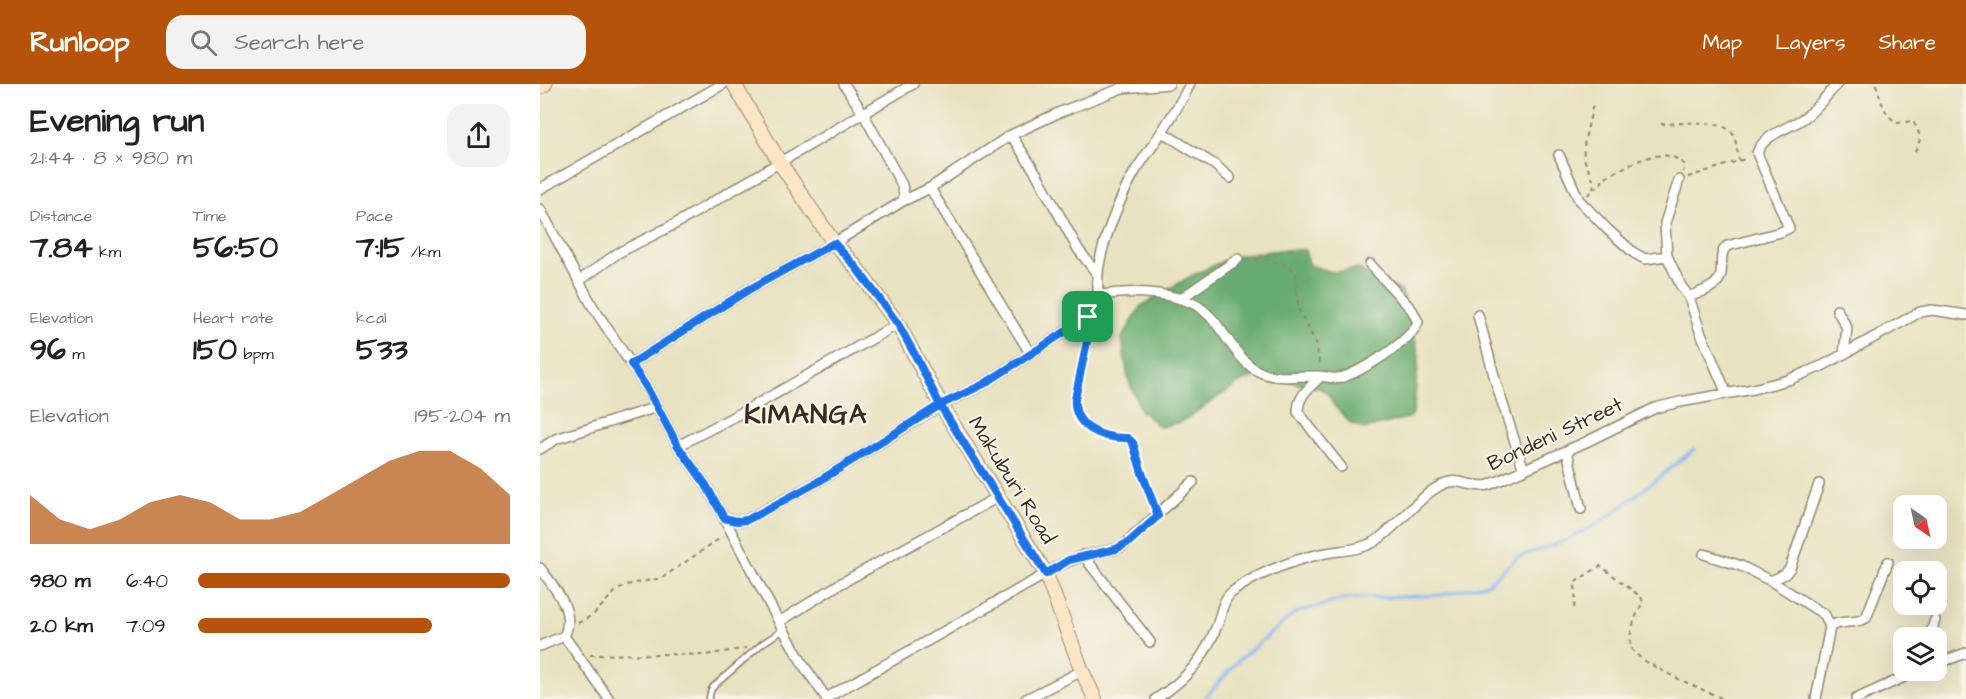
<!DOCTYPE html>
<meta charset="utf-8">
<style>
:root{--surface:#fff;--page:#f2f2f2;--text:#222;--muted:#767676;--accent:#b45309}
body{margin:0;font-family:"Architects Daughter",sans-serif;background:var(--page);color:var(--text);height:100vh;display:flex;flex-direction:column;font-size:22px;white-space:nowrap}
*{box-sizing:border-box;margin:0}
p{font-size:20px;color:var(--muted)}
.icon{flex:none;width:33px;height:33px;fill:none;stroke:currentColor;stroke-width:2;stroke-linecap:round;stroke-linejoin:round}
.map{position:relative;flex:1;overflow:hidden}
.sheet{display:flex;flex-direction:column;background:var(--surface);width:540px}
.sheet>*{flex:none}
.needle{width:39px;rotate:146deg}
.fabs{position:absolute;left:1353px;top:411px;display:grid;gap:12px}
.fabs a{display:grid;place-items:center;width:54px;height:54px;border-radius:12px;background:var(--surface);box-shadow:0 6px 24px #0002;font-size:30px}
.pin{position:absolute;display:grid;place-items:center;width:51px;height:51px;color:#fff;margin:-26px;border-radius:12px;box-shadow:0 3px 9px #0006}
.round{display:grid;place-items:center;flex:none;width:63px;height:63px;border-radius:18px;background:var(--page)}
.headline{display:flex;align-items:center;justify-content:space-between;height:102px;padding:0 30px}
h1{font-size:33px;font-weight:700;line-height:45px}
.stats{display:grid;grid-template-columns:repeat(3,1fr);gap:9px;height:102px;padding:6px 30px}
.stats div{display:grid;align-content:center}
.stats b{font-size:30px;font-weight:700}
.stats small{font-size:16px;font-weight:400}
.stats p{font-size:16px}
.chart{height:168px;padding:12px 30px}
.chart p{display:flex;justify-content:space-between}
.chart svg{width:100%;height:108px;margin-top:6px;fill:var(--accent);opacity:.7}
ul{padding:0 30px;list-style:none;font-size:20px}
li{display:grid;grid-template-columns:96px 72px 1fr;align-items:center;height:45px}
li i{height:15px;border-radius:8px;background:var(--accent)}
header{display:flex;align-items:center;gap:36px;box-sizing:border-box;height:84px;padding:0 30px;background:var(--accent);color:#fff}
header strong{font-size:28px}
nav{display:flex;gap:33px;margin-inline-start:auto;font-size:21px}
.search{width:420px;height:54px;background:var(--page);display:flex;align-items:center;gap:15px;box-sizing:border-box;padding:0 21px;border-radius:18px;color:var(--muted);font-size:22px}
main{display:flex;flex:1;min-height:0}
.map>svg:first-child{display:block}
.forest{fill:#67ab70;stroke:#516a47;stroke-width:1.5}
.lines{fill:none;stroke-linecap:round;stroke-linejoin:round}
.stream{stroke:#83b8f2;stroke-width:3}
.lane-casing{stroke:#928670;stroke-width:8}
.street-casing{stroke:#928670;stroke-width:12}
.secondary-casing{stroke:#928670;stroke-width:16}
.path{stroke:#928670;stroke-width:2;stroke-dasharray:4.5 4.5;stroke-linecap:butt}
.lane{stroke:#fff;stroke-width:4.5}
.street{stroke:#fff;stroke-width:9}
.secondary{stroke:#fee5c5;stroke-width:14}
.route-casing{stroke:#fff;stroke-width:12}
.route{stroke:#1a73e8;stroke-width:8}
.labels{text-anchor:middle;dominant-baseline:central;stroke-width:4.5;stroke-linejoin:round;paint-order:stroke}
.street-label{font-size:21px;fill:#3b2a1e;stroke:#f7f3e8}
.district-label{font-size:27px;font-weight:bold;letter-spacing:1.5px;fill:#3b2a1e;stroke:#f7f3e8}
</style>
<header>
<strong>Runloop</strong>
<div class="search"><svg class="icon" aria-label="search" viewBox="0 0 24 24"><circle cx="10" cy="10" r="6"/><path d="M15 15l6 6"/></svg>Search here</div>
<nav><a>Map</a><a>Layers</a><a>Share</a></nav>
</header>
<main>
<section class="sheet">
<div class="headline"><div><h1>Evening run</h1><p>21:44 · 8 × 980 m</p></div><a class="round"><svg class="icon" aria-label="share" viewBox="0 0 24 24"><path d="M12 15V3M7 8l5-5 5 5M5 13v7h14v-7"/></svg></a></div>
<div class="stats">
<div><p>Distance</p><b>7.84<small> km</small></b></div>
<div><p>Time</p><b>56:50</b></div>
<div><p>Pace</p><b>7:15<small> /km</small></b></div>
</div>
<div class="stats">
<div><p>Elevation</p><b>96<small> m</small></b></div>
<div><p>Heart rate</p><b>150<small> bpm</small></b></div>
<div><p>kcal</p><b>533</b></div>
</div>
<div class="chart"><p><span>Elevation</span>195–204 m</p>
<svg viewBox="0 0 160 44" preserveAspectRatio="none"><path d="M0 44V24L10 34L20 38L30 34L40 27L50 24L60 27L70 34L80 34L90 31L100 24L110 17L120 10L130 6L140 6L150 13L160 24V44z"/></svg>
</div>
<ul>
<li><b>980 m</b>6:40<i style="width:100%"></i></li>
<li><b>2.0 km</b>7:09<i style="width:75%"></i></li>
</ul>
</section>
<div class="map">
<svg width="1426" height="615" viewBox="0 0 1426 615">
<rect width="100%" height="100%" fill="#f7f3e8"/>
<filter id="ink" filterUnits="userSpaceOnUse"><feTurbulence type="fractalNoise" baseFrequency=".0167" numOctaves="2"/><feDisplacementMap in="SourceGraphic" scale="12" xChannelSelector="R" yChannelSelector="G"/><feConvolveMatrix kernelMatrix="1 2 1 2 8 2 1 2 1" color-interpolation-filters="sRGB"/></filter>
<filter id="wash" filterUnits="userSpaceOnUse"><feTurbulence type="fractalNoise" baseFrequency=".008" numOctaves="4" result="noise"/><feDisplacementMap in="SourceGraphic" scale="24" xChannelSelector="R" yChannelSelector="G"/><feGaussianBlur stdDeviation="1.35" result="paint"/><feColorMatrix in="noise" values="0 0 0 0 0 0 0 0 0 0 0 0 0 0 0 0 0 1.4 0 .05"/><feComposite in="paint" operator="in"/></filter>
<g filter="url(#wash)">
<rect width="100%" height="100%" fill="#e9e2c1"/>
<path class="forest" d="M740,166h25l4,15 23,7 27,-3 43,22 17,65 -6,57 -2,4 -47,12 -14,-6 -17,-19 -4,-9 -7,-6 -24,-5 -15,-6 -25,-3 -17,7 -60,40 -21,5 -19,-16 -13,-32 -6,-41 19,-32 50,-30 43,-20z"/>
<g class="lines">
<path class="stream" d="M664,615l35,-39 56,-47 49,-14 97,-4 46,-11 31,-27 44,-15 39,-20 55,-42 38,-31"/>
</g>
</g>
<g filter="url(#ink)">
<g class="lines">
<g class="lane-casing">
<path id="lane" d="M169,615l2,-9 3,-4 49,-43 20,-13"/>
</g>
<g class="street-casing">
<path id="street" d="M622,48l53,33 15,13
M471,51l25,38 42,76 20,26
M1019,71l20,45 28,29 27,24 11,6 22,-3
M1139,96l-14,43 2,33 14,30 8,11 11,34 27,63
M390,104l100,165
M0,105l183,-105
M363,117l27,-13 81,-53 47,-22 64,-25 47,-4
M0,125l53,98 54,81 31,58 28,39 18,33 13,3 9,-1 70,-37 125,-78 43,-21 104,-67c16,-15 8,-24 10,-43 1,-14 6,-31 11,-45 7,-19 16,-41 27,-59 19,-29 39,-55 54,-86
M39,197l39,-28 59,-30 236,-139
M559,211c30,-4 67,-4 95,9 27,14 36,50 62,66 18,11 43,5 63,6 6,0 13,3 19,2 18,-2 75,-38 80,-56l-6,-12 -42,-46
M1149,213c8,-4 21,-7 27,-14 11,-10 0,-27 11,-37l54,-14 8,-4 -32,-75c7,-19 31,-24 47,-35 13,-10 23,-22 33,-34
M640,215l58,-40
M1297,226l10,18 -3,26
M938,231l18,68 28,87
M91,280l117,-74 86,-47 69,-42 1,-7 -2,-9 -39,-72 -19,-29
M781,292c-11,11 -23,19 -23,36l43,55
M138,362l74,-39 146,-83
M0,365l16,-10 101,-32
M1027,367l14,58
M184,434l55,104 25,44 23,33
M1164,470l37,12 30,15 14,-7 5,-6 29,-84
M543,471l67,87
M0,484c13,18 37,44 24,68l-24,10
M1231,497l54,34 5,12
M239,538l59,-37 160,-88
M24,552l45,63
M1389,554l6,-18
M1396,580l30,-11
M286,614l220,-124c22,-16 44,-20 70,-25l7,-3 70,-64
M486,615l56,-28
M616,615c32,-21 49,-41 62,-76 3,-9 5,-23 12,-29 20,-18 66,-35 91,-40 18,-4 37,-3 53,-12 24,-15 51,-54 75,-60 12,-3 25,7 40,3l97,-43 69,-34 25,-6 73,-13 35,-9 36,-15 96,-53 12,-2 34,5
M1276,615l14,-72c10,-8 25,-2 36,-9l22,-56
M1316,615l64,-29"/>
</g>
<g class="secondary-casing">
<path id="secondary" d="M194,0l46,79 54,80 21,23 43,58 43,81 105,169 36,97 13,28
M0,3l5,-3"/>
</g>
<path class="path" d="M1336,0c5,15 7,30 21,39l16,-2c9,17 9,17 0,34
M1121,40c17,0 60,-6 71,9 5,7 5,20 7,28
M1148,93l60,-19
M1053,105c3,-12 -7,-20 -9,-32 -2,-13 6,-36 8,-49l3,-3
M1048,111l5,-6 8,-4 2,-7c23,-10 57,-36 81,-14l-1,8
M706,175c16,0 38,1 50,13l2,37 18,34 4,24
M549,245l-14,70c-2,30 28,40 53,39l5,5 8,30 13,31
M1034,524l2,-17 -2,-8 26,-17 2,1 39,30 2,5c-7,13 -15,30 -12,45 3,15 77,45 93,52
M38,539l15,-8 23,-24 10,-6 36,-7 60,-41
M50,571l80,-1 36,1 40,-7"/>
<use href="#lane" class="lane"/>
<use href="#street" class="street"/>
<use href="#secondary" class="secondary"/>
</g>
</g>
<g class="lines" filter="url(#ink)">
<g class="route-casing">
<path id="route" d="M548,233l-104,67 -44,21 -124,78 -69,37 -10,1 -13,-3 -18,-33 -28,-39 -31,-58 -16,-24 117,-74 86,-47 21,23 43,58 17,31 25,50 106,169 23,-14 47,-11 13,-7 29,-26 -16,-43 -9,-30 -5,-5c-24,1 -55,-10 -53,-39l14,-67 -1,-15"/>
</g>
<use href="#route" class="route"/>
</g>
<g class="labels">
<g class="street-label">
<text transform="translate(1015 350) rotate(-25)">Bondeni Street</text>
<text transform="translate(472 396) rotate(58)">Makuburi Road</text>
</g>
<g class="district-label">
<text x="266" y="331">KIMANGA</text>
</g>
</g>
</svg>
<div class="fabs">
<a><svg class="needle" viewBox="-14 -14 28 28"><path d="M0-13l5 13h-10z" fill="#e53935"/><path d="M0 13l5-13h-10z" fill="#767676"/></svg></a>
<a><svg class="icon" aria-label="locate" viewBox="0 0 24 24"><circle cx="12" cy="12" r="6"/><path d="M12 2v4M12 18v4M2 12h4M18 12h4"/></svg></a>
<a><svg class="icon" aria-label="layers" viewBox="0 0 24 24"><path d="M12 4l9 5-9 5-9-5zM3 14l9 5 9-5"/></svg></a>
</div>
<div class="pin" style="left:548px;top:233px;background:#1e9e55"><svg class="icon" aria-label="arrive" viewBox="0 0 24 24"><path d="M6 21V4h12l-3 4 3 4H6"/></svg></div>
</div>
</main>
